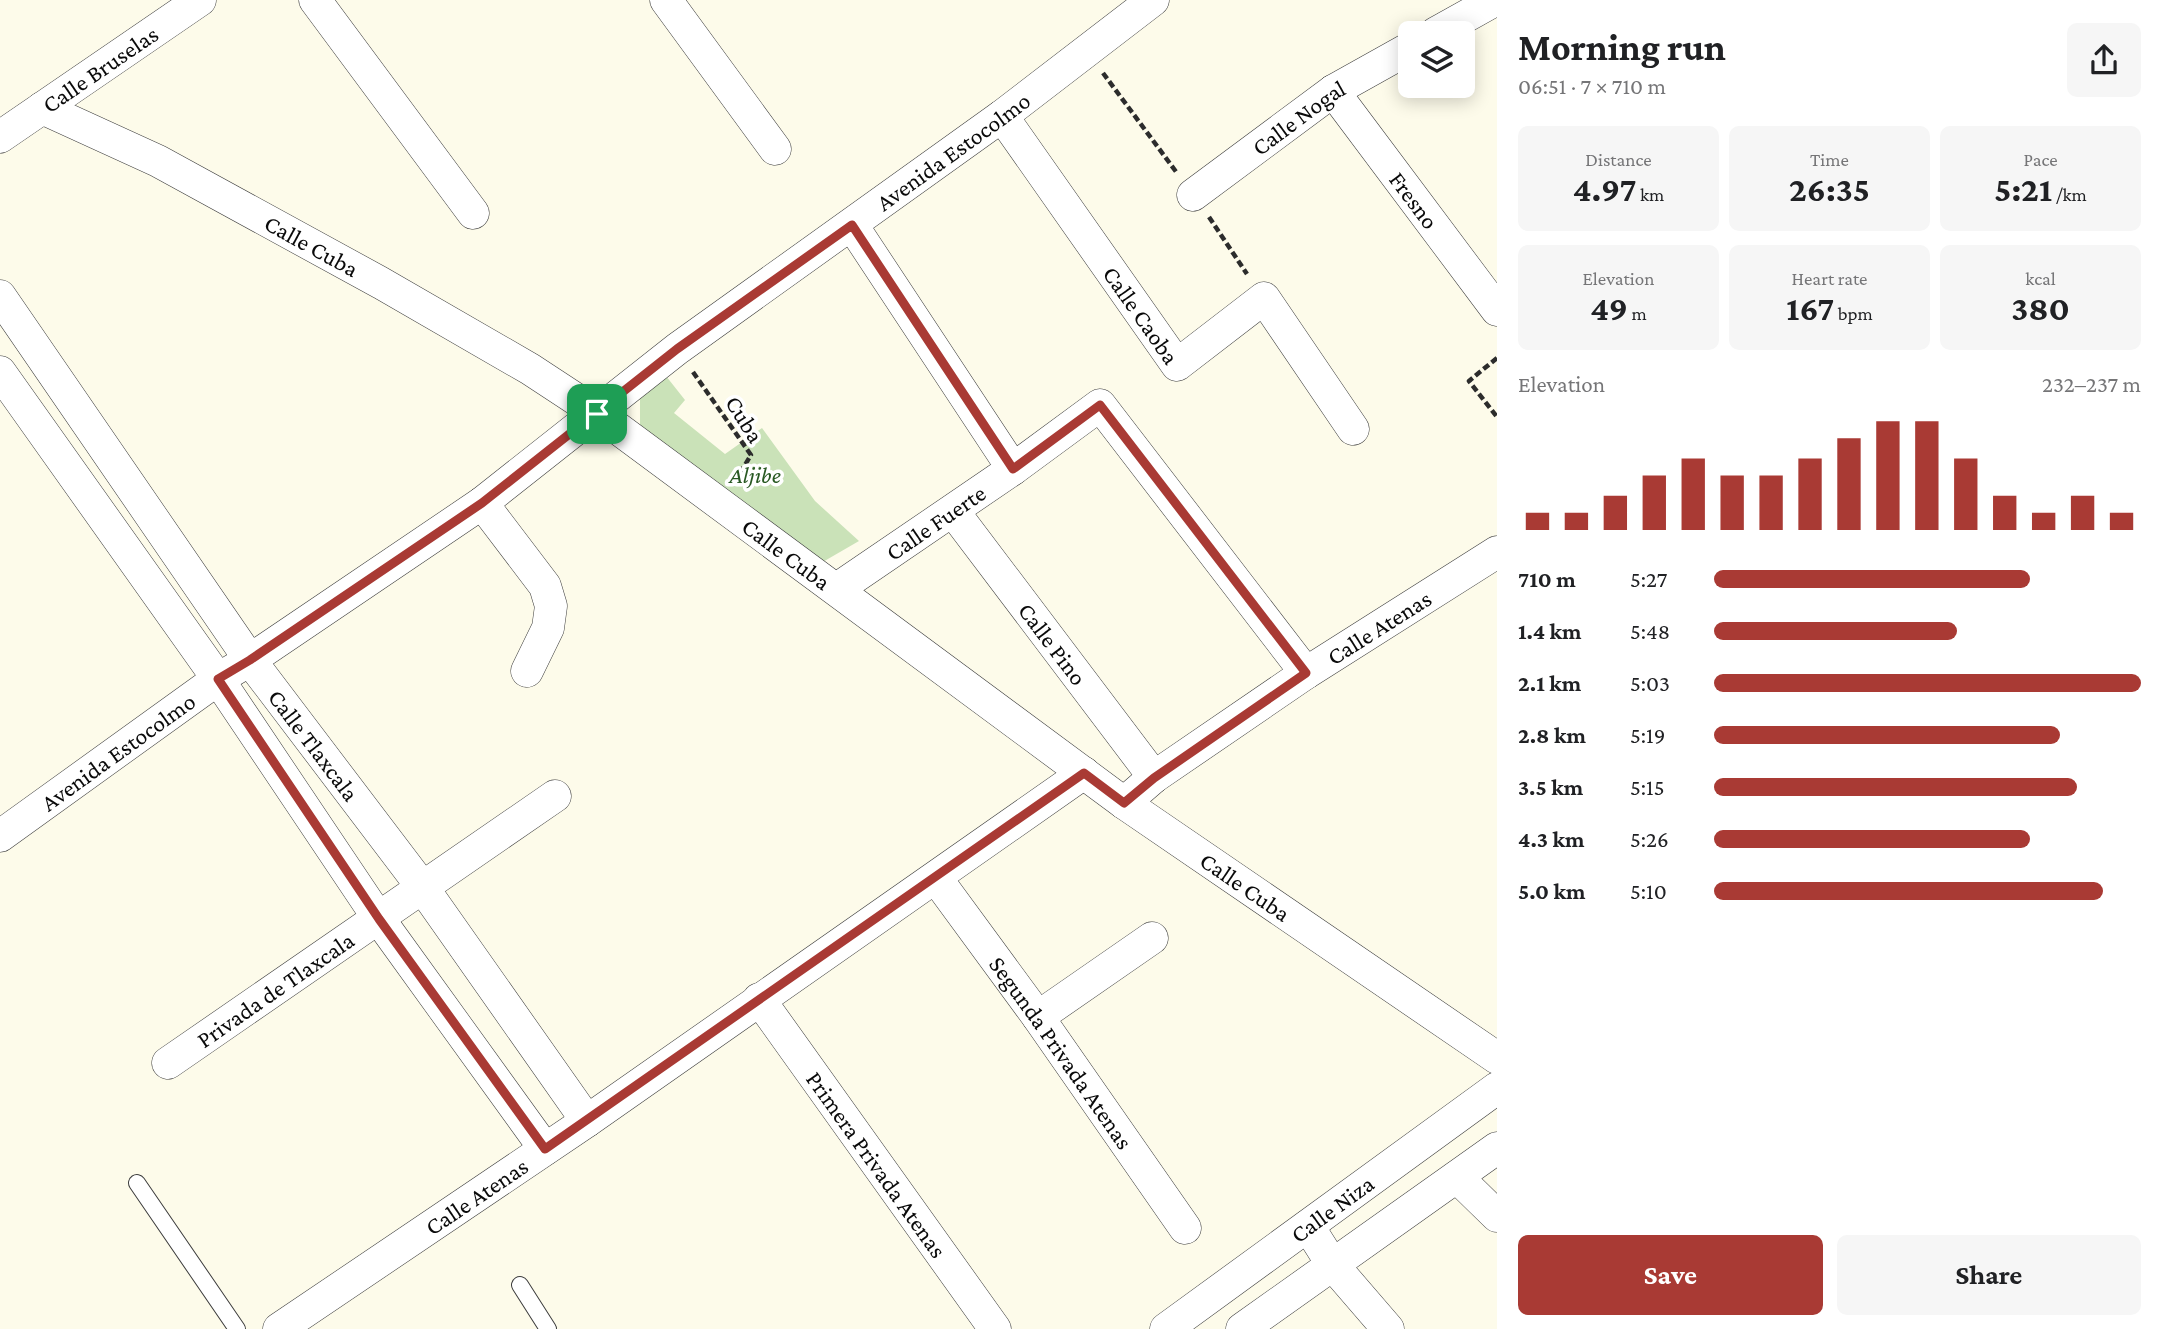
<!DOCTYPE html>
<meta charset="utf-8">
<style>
:root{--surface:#fff;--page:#f6f6f6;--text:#202124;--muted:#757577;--accent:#a93a34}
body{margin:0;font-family:"Crimson Pro",serif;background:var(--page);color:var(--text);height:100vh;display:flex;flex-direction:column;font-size:26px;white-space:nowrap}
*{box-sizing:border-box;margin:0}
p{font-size:23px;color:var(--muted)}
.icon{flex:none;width:38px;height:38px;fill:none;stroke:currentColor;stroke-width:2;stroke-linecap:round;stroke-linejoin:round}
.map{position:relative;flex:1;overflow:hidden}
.panel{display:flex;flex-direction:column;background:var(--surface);width:665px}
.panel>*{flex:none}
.buttons{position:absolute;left:1398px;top:21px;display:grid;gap:14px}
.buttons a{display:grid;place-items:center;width:77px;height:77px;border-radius:10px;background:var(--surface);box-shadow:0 4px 18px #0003;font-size:35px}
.pin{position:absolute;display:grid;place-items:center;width:60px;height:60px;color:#fff;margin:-30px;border-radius:14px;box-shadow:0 4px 10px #0006}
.round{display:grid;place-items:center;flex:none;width:74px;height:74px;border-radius:10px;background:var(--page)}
.summary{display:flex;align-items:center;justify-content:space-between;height:119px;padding:0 21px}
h1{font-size:38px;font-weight:700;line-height:52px}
.figures{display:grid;grid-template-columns:repeat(3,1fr);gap:10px;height:119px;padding:7px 21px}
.figures div{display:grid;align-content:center;border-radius:10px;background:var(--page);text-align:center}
.figures b{font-size:35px;font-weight:700}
.figures small{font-size:19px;font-weight:400}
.figures p{font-size:19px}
.chart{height:196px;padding:14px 21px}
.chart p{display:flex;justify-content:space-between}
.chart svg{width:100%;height:126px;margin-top:7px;stroke:var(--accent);stroke-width:6}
.cta{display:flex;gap:14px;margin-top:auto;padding:14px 21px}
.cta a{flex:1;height:80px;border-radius:10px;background:var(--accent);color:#fff;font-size:28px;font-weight:700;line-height:80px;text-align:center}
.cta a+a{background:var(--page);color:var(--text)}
ul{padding:0 21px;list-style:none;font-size:23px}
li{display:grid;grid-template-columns:112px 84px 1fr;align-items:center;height:52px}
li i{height:18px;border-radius:9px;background:var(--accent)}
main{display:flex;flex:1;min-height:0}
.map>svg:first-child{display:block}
.green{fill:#cae2b8}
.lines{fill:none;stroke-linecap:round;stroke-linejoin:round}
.lane-casing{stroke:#3d3d3d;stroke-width:18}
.street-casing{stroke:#3d3d3d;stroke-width:33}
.path{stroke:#2c2c2c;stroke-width:4.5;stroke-dasharray:7 3.5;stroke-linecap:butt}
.lane{stroke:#fff;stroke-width:16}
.street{stroke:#fff;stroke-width:32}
.route-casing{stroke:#fff;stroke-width:14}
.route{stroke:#a93a34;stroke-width:9}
.labels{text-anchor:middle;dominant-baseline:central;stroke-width:7;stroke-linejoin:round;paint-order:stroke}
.street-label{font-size:24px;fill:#0a0a0a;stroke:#fff}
.park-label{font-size:24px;font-style:italic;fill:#295923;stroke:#fff}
</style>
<main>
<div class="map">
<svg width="1497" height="1329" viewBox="0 0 1497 1329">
<rect width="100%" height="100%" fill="#fdfbea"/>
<path class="green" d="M666,376l19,24 -11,13 51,41 37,-26 53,73 44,40 -38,22 -181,-133v-34z"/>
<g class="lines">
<g class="lane-casing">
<path id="lane" d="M137,1183l100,146
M520,1285l28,44"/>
</g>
<g class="street-casing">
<g id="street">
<path d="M315,0l158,213"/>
<path d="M666,0l109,149"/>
<path d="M1436,33l59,-33"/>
<path id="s1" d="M1333,91l164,219"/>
<path id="s2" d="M42,108l116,53 223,122 149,86 67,44 527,390 373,255"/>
<path id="s3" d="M1002,116l175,249 87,-67 89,131"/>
<path id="s4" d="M0,137l200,-137"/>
<path id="s5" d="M1193,195l140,-104 77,-43"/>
<path d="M852,225l161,244"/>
<path id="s6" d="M0,296l250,364 173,228 164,233"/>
<path d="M0,372l218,307 161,240 166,230"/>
<path d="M482,503l63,83 6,20 -3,22 -21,43"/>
<path id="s7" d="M953,511l201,266"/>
<path id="s8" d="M837,589l176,-120 87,-64 206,268"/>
<path id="s9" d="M1124,803l30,-26 152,-104 191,-121"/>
<path id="s10" d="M0,836l218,-157 32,-19 232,-157 195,-154 325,-233 151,-116"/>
<path id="s11" d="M936,878l102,139 147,211"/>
<path id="s12" d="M759,999l236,330"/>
<path d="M1038,1017l114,-79"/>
<path id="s13" d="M168,1063l387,-267"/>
<path d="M1457,1177l40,39"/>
<path d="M1308,1226l24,38 56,65"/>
<path id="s14" d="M279,1329l308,-208 497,-348"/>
<path id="s15" d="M1166,1329l331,-241"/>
<path d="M1242,1329l255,-181"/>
</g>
</g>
<path class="path" d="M1103,73l74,100
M1209,217l38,57
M1497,358l-28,23 28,36
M693,372l58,83 -15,25"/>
<use href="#lane" class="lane"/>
<use href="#street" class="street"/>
</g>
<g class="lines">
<g class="route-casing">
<path id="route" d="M852,225l161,244 87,-64 206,268 -152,105 -30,25 -40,-30 -539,376 -166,-230 -161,-240 32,-19 232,-157 195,-154z"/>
</g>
<use href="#route" class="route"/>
</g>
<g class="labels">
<g class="street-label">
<text stroke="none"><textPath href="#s4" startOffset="121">Calle Bruselas</textPath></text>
<text stroke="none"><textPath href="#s5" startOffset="131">Calle Nogal</textPath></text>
<text stroke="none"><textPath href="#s10" startOffset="1174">Avenida Estocolmo</textPath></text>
<text stroke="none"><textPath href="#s1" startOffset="136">Fresno</textPath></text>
<text stroke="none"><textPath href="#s2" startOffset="303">Calle Cuba</textPath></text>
<text stroke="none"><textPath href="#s3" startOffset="243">Calle Caoba</textPath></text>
<text transform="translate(745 419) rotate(58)">Cuba</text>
<text stroke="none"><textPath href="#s8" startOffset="119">Calle Fuerte</textPath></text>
<text stroke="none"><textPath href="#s2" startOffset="870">Calle Cuba</textPath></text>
<text stroke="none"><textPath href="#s9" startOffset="310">Calle Atenas</textPath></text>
<text stroke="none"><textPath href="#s7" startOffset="166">Calle Pino</textPath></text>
<text stroke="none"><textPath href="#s6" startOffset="548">Calle Tlaxcala</textPath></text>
<text stroke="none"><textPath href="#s10" startOffset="145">Avenida Estocolmo</textPath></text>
<text stroke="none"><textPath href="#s2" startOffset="1437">Calle Cuba</textPath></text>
<text stroke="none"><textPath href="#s13" startOffset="130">Privada de Tlaxcala</textPath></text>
<text stroke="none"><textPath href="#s11" startOffset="215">Segunda Privada Atenas</textPath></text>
<text stroke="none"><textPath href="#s12" startOffset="203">Primera Privada Atenas</textPath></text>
<text stroke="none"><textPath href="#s14" startOffset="238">Calle Atenas</textPath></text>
<text stroke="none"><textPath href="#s15" startOffset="205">Calle Niza</textPath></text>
</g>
<g class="park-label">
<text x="755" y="474">Aljibe</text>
</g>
</g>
</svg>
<div class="buttons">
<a><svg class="icon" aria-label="layers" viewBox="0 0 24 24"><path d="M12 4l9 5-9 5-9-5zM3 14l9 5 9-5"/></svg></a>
</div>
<div class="pin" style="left:597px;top:414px;background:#1e9e55"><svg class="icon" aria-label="arrive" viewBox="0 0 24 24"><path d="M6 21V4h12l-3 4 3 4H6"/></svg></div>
</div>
<section class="panel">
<div class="summary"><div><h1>Morning run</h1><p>06:51 · 7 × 710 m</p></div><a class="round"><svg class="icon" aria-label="share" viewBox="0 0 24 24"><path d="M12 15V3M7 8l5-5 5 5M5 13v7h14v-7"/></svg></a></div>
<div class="figures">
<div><p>Distance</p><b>4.97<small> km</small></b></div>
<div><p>Time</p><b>26:35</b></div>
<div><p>Pace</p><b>5:21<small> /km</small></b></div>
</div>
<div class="figures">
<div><p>Elevation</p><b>49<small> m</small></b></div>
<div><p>Heart rate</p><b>167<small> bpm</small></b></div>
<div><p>kcal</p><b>380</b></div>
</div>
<div class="chart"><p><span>Elevation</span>232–237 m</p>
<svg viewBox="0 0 160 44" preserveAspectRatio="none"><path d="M5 44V38M15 44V38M25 44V32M35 44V25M45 44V19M55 44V25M65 44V25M75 44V19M85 44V12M95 44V6M105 44V6M115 44V19M125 44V32M135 44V38M145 44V32M155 44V38"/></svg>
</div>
<ul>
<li><b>710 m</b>5:27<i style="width:74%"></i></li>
<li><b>1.4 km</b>5:48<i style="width:57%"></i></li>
<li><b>2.1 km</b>5:03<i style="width:100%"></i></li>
<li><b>2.8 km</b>5:19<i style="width:81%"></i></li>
<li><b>3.5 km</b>5:15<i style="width:85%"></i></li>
<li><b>4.3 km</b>5:26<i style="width:74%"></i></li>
<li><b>5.0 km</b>5:10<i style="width:91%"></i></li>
</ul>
<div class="cta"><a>Save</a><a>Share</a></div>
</section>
</main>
